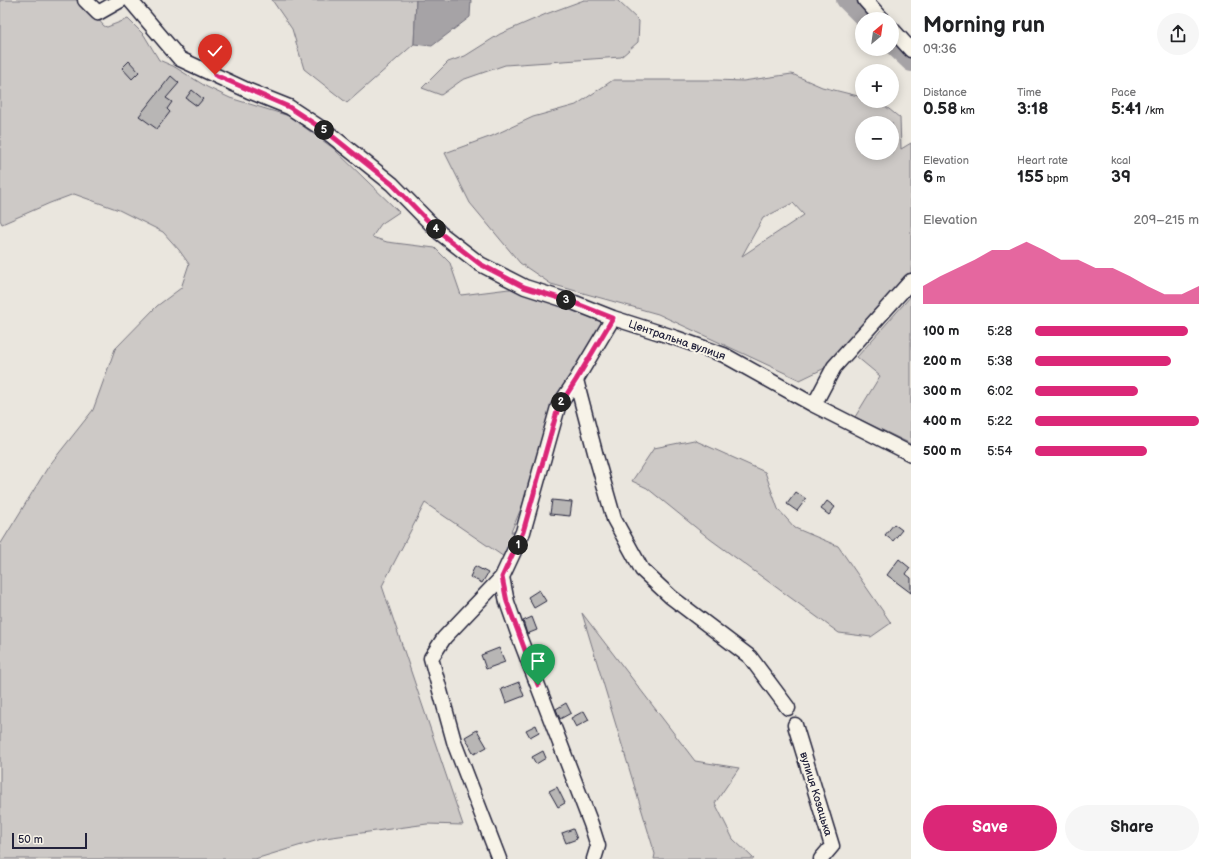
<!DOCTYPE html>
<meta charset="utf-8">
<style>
:root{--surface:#fff;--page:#f6f6f6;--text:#202124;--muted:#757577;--accent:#db2777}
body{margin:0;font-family:"Balsamiq Sans",sans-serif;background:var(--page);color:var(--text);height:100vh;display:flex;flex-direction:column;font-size:15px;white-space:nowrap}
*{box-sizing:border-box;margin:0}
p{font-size:13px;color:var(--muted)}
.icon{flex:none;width:22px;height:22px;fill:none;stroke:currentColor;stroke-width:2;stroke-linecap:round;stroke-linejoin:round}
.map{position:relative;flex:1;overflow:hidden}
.side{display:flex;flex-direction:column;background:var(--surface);width:300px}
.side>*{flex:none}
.needle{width:26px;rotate:29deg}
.tools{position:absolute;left:855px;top:12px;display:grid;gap:8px}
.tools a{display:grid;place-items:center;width:44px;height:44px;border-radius:50%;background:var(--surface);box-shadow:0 2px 10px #0003;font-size:20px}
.scale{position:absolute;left:12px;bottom:10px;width:75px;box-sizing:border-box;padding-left:4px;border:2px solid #22223b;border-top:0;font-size:11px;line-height:14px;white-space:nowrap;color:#22223b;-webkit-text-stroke:3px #f7f3e8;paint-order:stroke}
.pin{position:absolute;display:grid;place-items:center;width:34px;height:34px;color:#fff;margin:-41px -17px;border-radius:50% 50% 50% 0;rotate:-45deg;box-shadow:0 0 4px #0007}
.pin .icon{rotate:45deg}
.km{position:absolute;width:20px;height:20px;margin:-10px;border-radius:50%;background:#222;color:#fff;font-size:11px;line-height:20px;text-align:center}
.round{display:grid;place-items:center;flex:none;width:42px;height:42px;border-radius:21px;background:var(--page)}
.summary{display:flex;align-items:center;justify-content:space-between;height:68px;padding:0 12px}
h1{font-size:22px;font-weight:700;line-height:30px}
.metrics{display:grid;grid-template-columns:repeat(3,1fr);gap:6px;height:68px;padding:4px 12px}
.metrics div{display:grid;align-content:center}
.metrics b{font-size:17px;font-weight:700}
.metrics small{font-size:11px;font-weight:400}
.metrics p{font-size:11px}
.chart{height:112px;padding:8px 12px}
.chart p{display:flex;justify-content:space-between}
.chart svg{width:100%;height:72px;margin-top:4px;fill:var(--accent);opacity:.7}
.action{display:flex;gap:8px;margin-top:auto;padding:8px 12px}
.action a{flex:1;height:46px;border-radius:24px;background:var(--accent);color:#fff;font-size:16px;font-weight:700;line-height:46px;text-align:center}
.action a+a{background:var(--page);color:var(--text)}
ul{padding:0 12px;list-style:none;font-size:13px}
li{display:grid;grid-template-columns:64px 48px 1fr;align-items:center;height:30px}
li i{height:10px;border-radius:5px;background:var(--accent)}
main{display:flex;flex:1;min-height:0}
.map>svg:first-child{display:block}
.green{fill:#cdc9c6;stroke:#787680;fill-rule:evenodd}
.water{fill:#a6a3a6;stroke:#716f7b}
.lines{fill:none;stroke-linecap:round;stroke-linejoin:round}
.river{stroke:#a6a3a6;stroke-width:18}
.building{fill:#b8b6b5;stroke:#22223b}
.minor-casing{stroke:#22223b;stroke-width:17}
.minor{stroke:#f7f3e8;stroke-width:14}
.route-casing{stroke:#fff;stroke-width:8}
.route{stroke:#db2777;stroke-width:5}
.labels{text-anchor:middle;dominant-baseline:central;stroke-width:4;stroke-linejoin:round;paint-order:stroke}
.street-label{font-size:11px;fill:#22223b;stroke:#f7f3e8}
</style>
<main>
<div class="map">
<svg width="911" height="859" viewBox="0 0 911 859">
<rect width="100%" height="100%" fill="#eae6de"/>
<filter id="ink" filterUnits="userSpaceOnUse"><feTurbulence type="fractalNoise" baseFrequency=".025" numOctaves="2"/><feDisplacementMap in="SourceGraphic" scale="8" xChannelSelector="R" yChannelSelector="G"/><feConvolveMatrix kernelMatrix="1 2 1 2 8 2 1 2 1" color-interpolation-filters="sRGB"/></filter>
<g filter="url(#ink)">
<path class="green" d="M0,0h81l23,26 3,1 21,-8 16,16 15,25 14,6 34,21 23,11 59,18 44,32 66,64 -18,12 -9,13 15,5 48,6 15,15 11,32 64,-8 88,31 -37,62 -65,152h12l-13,29 -85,-58 -43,83 81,239 -36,-1 -102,14 -70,21h-255v-314l48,-78 45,-57 22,-61 42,-43 24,-18 8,-24 -10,-14 -16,-18 -44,-22 -45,-16 -24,9 -48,21 -2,-4z
M272,0h144l-2,44 -67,59 -43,-34 -12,-40z
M584,0h33l22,21 -1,21 -17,15 -116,8 -43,15 -21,15 -19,-7 26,-26 17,-6 35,-22 46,-20z
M792,74l30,13 40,10v4c20,0 23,5 38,17l1,31 10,-6v130l-8,11 -76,83 -27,13 -142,-66 -107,-30 -31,-21 -50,-60 -25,-50 47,-17 41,-19 43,-12 37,-25h102l28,1zM862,123h30v30h-30zM793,203l11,12 -62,41 21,-38z
M911,296v148l-56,-27 25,-41 -23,-19z
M694,440l71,32 13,37 17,19 43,18 53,77 -20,14 -32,-4 -129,-94 -63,-51 -15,-7 22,-33z
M582,613l113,148 44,7 -24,35 18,36 21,20h-100l1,-5z"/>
<path class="water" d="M416,0h55l-1,17 -38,29 -18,-2z"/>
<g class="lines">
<path class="river" d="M845,0l19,19
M892,45l19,18"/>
</g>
<path class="building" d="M129,61l10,11 -7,7 -10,-11z
M171,76l8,7 -13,15 6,4 -5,7 3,3 -13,17 -18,-13z
M192,90l11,9 -6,7 -11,-8z
M796,492l10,7 -9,12 -10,-7z
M552,500l20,2 -2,14 -20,-2z
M827,501l8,6 -6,8 -8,-6z
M894,524l8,6 -9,11 -8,-6z
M899,559l11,9 -4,6 5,4v15l-24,-18z
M475,566l13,7 -6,10 -12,-6z
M539,590l7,11 -12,7 -6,-11z
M532,617l5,13 -10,4 -4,-13z
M499,648l6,14 -19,7 -5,-14z
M545,656l5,13 -8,3 -5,-13z
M519,682l5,14 -18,7 -5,-14z
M566,703l5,10 -11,6 -4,-10z
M584,711l5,9 -13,7 -5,-9z
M536,725l3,7 -9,5 -4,-7z
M477,730l10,17 -13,7 -9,-17z
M543,751l3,7 -10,6 -4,-7z
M557,787l8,16 -7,4 -9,-16z
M573,829l4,10 -11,4 -4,-10z"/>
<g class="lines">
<g class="minor-casing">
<path id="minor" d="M85,0l13,13 23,-13
M130,0l50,59 69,32 40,16 38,25 65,52 48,49 40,31 45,23 50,16 38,15 63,20 48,17 90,50 97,49
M865,0l17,19
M892,29l19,21
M576,380l20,76 18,63 28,51 29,27 79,60 38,51
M814,405l20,-38 77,-86
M795,725l37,121 -11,13
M499,859l-44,-114 -24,-87 13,-20 58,-61
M594,859l4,-13 -7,-22 -71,-185 -13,-37 -5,-25 21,-45 35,-125 18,-27 37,-62"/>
</g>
<use href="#minor" class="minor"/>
</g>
</g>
<g class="lines" filter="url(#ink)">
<g class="route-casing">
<path id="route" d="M215,75l74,32 38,25 65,52 48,49 40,31 44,23 51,16 38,15 -37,62 -18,28 -35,124 -21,45 5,25 31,83"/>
</g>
<use href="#route" class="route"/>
</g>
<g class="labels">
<g class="street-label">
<text transform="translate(677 340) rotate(19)">Центральна вулиця</text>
<text transform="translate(816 794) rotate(73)">вулиця Козацька</text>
</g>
</g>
</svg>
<div class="tools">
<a><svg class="needle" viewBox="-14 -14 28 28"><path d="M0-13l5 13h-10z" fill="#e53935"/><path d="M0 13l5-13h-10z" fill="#757577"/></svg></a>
<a>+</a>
<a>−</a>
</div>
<div class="scale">50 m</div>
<div class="pin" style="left:538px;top:685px;background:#1e9e55"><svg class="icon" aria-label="arrive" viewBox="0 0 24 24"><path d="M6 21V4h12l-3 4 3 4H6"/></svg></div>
<div class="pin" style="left:215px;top:75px;background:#d93025"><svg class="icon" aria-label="check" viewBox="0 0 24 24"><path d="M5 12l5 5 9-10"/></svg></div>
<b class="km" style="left:518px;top:545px">1</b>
<b class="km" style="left:561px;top:402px">2</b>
<b class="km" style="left:566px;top:300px">3</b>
<b class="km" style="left:436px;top:229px">4</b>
<b class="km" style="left:324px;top:130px">5</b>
</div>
<section class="side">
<div class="summary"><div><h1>Morning run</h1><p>09:36</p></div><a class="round"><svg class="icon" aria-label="share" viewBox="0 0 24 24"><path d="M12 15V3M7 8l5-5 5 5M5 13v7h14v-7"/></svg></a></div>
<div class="metrics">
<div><p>Distance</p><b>0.58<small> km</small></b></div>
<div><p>Time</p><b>3:18</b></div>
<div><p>Pace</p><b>5:41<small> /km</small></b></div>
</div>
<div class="metrics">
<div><p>Elevation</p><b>6<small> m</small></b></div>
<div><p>Heart rate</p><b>155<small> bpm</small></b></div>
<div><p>kcal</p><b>39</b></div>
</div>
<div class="chart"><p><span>Elevation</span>209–215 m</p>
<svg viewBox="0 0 160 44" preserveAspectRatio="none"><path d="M0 44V33L10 27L20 22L30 17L40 11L50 11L60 6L70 11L80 17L90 17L100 22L110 22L120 27L130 33L140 38L150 38L160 33V44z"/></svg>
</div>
<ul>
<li><b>100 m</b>5:28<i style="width:93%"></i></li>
<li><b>200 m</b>5:38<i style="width:83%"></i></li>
<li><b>300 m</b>6:02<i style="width:63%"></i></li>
<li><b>400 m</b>5:22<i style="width:100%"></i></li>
<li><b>500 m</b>5:54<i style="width:68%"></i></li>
</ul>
<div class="action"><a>Save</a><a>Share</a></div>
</section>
</main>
